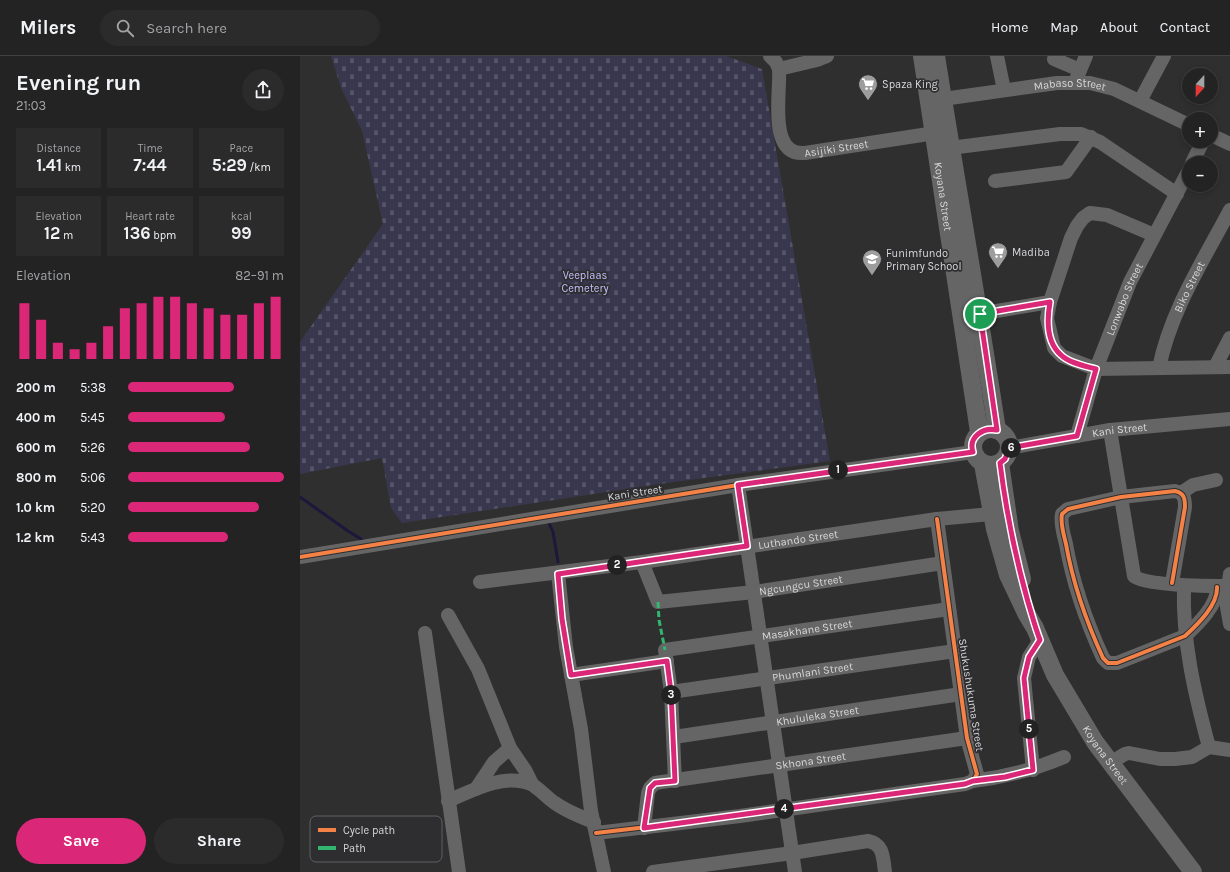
<!DOCTYPE html>
<meta charset="utf-8">
<style>
:root{--surface:#232324;--page:#2b2b2c;--text:#f1f3f6;--muted:#a3a4a6;--line:#404041;--accent:#db2777}
body{margin:0;font-family:Karla,sans-serif;background:var(--page);color:var(--text);height:100vh;display:flex;flex-direction:column;font-size:15px;white-space:nowrap}
*{box-sizing:border-box;margin:0}
p{font-size:13px;color:var(--muted)}
.icon{flex:none;width:22px;height:22px;fill:none;stroke:currentColor;stroke-width:2;stroke-linecap:round;stroke-linejoin:round}
.map{position:relative;flex:1;overflow:hidden}
.side{display:flex;flex-direction:column;background:var(--surface);width:300px}
.side>*{flex:none}
.needle{width:26px;rotate:201deg}
.controls{position:absolute;left:882px;top:12px;display:grid;gap:8px}
.controls a{display:grid;place-items:center;width:36px;height:36px;border-radius:50%;background:var(--surface);box-shadow:0 2px 6px #0003,0 0 0 1px var(--line);font-size:20px}
.pin{position:absolute;display:grid;place-items:center;width:34px;height:34px;color:#fff;margin:-17px;border:2px solid #fff;border-radius:50%;box-shadow:0 1px 4px #0007}
.km{position:absolute;width:20px;height:20px;margin:-10px;border-radius:50%;background:#222;color:#fff;font-size:11px;line-height:20px;text-align:center}
.round{display:grid;place-items:center;flex:none;width:42px;height:42px;border-radius:21px;background:var(--page)}
.head{display:flex;align-items:center;justify-content:space-between;height:68px;padding:0 16px}
h1{font-size:22px;font-weight:700;line-height:30px}
.stats{display:grid;grid-template-columns:repeat(3,1fr);gap:6px;height:68px;padding:4px 16px}
.stats div{display:grid;align-content:center;border-radius:0px;background:var(--page);text-align:center}
.stats b{font-size:17px;font-weight:700}
.stats small{font-size:11px;font-weight:400}
.stats p{font-size:11px}
.chart{height:112px;padding:8px 16px}
.chart p{display:flex;justify-content:space-between}
.chart svg{width:100%;height:72px;margin-top:4px;stroke:var(--accent);stroke-width:6}
.primary-button{display:flex;gap:8px;margin-top:auto;padding:8px 16px}
.primary-button a{flex:1;height:46px;border-radius:24px;background:var(--accent);color:#fff;font-size:16px;font-weight:700;line-height:46px;text-align:center}
.primary-button a+a{background:var(--page);color:var(--text)}
ul{padding:0 16px;list-style:none;font-size:13px}
li{display:grid;grid-template-columns:64px 48px 1fr;align-items:center;height:30px}
li i{height:10px;border-radius:5px;background:var(--accent)}
header{display:flex;align-items:center;gap:24px;box-sizing:border-box;height:56px;padding:0 20px;background:var(--surface);border-bottom:1px solid var(--line)}
header strong{font-size:19px}
nav{display:flex;gap:22px;margin-inline-start:auto;font-size:14px}
.search{width:280px;height:36px;background:var(--page);display:flex;align-items:center;gap:10px;box-sizing:border-box;padding:0 14px;border-radius:22px;color:var(--muted);font-size:15px}
main{display:flex;flex:1;min-height:0}
.map>svg:first-child{display:block}
.cemetery{fill:url(#cemetery-stones)}
.lines{fill:none;stroke-linecap:round;stroke-linejoin:round}
.stream{stroke:#1f163b;stroke-width:3}
.minor{stroke:#656565;stroke-width:14}
.major{stroke:#656566;stroke-width:18}
.quiet{stroke:#33b770;stroke-width:3;stroke-dasharray:6 3;stroke-linecap:butt}
.cycleway-casing{stroke:#2e2e31;stroke-width:6}
.cycleway{stroke:#f48246;stroke-width:4}
.route-casing{stroke:#fff;stroke-width:8}
.route{stroke:#db2777;stroke-width:5}
.labels{text-anchor:middle;dominant-baseline:central;stroke-width:3.5;stroke-linejoin:round;paint-order:stroke}
.poi-label{font-size:11px;fill:#d8d8da;stroke:#2e2e31;text-anchor:start}
.street-label{font-size:11px;fill:#d8d8da;stroke:#2e2e31}
.park-label{font-size:11px;fill:#c6bffc;stroke:#2e2e31}
.key{fill:#2e2e31;stroke:#616164;stroke-width:1}
.key-label{font-size:11px;fill:#d8d8da}
</style>
<header>
<strong>Milers</strong>
<div class="search"><svg class="icon" aria-label="search" viewBox="0 0 24 24"><circle cx="10" cy="10" r="6"/><path d="M15 15l6 6"/></svg>Search here</div>
<nav><a>Home</a><a>Map</a><a>About</a><a>Contact</a></nav>
</header>
<main>
<section class="side">
<div class="head"><div><h1>Evening run</h1><p>21:03</p></div><a class="round"><svg class="icon" aria-label="share" viewBox="0 0 24 24"><path d="M12 15V3M7 8l5-5 5 5M5 13v7h14v-7"/></svg></a></div>
<div class="stats">
<div><p>Distance</p><b>1.41<small> km</small></b></div>
<div><p>Time</p><b>7:44</b></div>
<div><p>Pace</p><b>5:29<small> /km</small></b></div>
</div>
<div class="stats">
<div><p>Elevation</p><b>12<small> m</small></b></div>
<div><p>Heart rate</p><b>136<small> bpm</small></b></div>
<div><p>kcal</p><b>99</b></div>
</div>
<div class="chart"><p><span>Elevation</span>82–91 m</p>
<svg viewBox="0 0 160 44" preserveAspectRatio="none"><path d="M5 44V10M15 44V20M25 44V34M35 44V38M45 44V34M55 44V24M65 44V13M75 44V10M85 44V6M95 44V6M105 44V10M115 44V13M125 44V17M135 44V17M145 44V10M155 44V6"/></svg>
</div>
<ul>
<li><b>200 m</b>5:38<i style="width:68%"></i></li>
<li><b>400 m</b>5:45<i style="width:62%"></i></li>
<li><b>600 m</b>5:26<i style="width:78%"></i></li>
<li><b>800 m</b>5:06<i style="width:100%"></i></li>
<li><b>1.0 km</b>5:20<i style="width:84%"></i></li>
<li><b>1.2 km</b>5:43<i style="width:64%"></i></li>
</ul>
<div class="primary-button"><a>Save</a><a>Share</a></div>
</section>
<div class="map">
<svg width="930" height="816" viewBox="0 0 930 816">
<defs>
<pattern id="cemetery-stones" width="16" height="16" patternUnits="userSpaceOnUse"><rect width="16" height="16" fill="#39374e"/><path d="M2 7V4a2 2 0 0 1 4 0v3zM10 15v-3a2 2 0 0 1 4 0v3z" fill="#555367"/></pattern>
</defs>
<rect width="100%" height="100%" fill="#2f2f30"/>
<path class="cemetery" d="M31,0h395l36,13 68,392 -171,23 -257,39 -11,-15 -9,-50 -82,16v-132l83,-118 -21,-93 -21,-43z"/>
<g class="lines">
<path class="stream" d="M0,441l48,34 16,10
M248,465l5,11 5,30"/>
<g class="minor">
<path id="s1" d="M470,0l6,6 3,7c2,23 -12,87 26,84l130,-20"/>
<path d="M697,0l7,34"/>
<path d="M754,3l26,11"/>
<path d="M479,13l38,-9 10,-4"/>
<path d="M775,26l11,-26"/>
<path id="s2" d="M643,43l114,-16h33l24,6 75,36"/>
<path d="M840,45l24,-45"/>
<path d="M911,79l19,9"/>
<path d="M650,92l110,-14h21l19,8 77,52"/>
<path d="M892,107l11,-22"/>
<path d="M695,125l71,-9 25,-35"/>
<path d="M854,179l-47,-20 -17,-2 -7,5 -6,8 -6,12 -21,64 -3,16 7,30 8,8 34,13 134,-2"/>
<path d="M679,258l71,-12"/>
<path d="M915,311l15,-29"/>
<path id="s3" d="M859,312c11,-56 44,-107 71,-158"/>
<path d="M810,374l24,146c11,10 78,10 96,10"/>
<path id="s4" d="M777,380l19,-67 34,-87 59,-112"/>
<path id="s5" d="M709,392l101,-18 120,-11"/>
<path d="M438,429l57,387"/>
<path d="M881,437l12,-8 23,-5"/>
<path d="M0,501l438,-72 235,-33"/>
<path id="s6" d="M342,506l16,40 96,-10 189,-29"/>
<path d="M258,517l8,74 15,82 10,82 13,61"/>
<path d="M930,518l-4,27 4,23"/>
<path id="s7" d="M180,526l162,-20 295,-43 54,-5"/>
<path d="M872,527l13,-76c0,-9 -1,-14 -10,-16l-54,6 -53,12 -6,5c-2,10 2,21 4,30 7,40 20,77 37,114l5,5h9l68,-27c13,-12 33,-31 32,-49"/>
<path d="M884,530c-2,55 11,109 25,161"/>
<path d="M148,559l30,54 32,79 15,22 7,14"/>
<path d="M125,577l34,239"/>
<path d="M271,619l96,-14"/>
<path id="s8" d="M371,636l284,-41"/>
<path id="s9" d="M374,681l287,-43"/>
<path d="M810,707l15,-9 4,-1 31,6h15l17,-2 17,-10 21,3"/>
<path d="M733,714l-9,-92 5,-21 11,-17"/>
<path id="s10" d="M375,725l-4,-89 -6,-42 284,-41"/>
<path d="M673,725c34,-4 60,-11 91,-24"/>
<path d="M176,733l18,-27 16,-14"/>
<path d="M148,745c25,-11 56,-28 83,-17 8,4 16,14 24,19 11,8 26,14 39,19"/>
<path id="s11" d="M344,772l4,-35 2,-5 5,-5 312,-45"/>
<path d="M296,777l144,-17 225,-32 8,-3 4,-7 -10,-36 -30,-219"/>
<path d="M353,816l139,-19 76,-12c16,3 15,17 17,31"/>
</g>
<g class="major">
<path id="s12" d="M622,0l57,376"/>
<path d="M636,0c20,125 42,249 61,374"/>
<circle cx="691" cy="391" r="18"/>
<path d="M700,407l10,68 12,48"/>
<path id="s13" d="M683,408l12,65 13,46 18,38 9,15 20,47 40,67 98,130"/>
</g>
<path class="quiet" d="M358,546l1,18 6,30"/>
<g class="cycleway-casing">
<path id="cycleway" d="M0,501l438,-72 235,-33
M872,527l13,-76c0,-9 -1,-14 -10,-16l-54,6 -53,12 -6,5c-2,10 2,21 4,30 7,40 20,77 37,114l5,5h9l68,-27c13,-12 33,-31 32,-49
M296,777l144,-17 225,-32 8,-3 4,-7 -10,-36 -30,-219"/>
</g>
<use href="#cycleway" class="cycleway"/>
</g>
<g class="lines">
<g class="route-casing">
<path id="route" d="M750,246c-3,17 -4,40 11,53 8,8 24,11 35,14l-19,67 -68,12 -4,11 -5,4c6,47 15,93 28,139 4,13 7,25 12,38l-11,17 -5,21 9,92 -28,7 -32,4 -8,3 -321,44 6,-40 5,-5 20,-2 -4,-89 -4,-31 -96,14 -9,-56 -4,-45 189,-28 -9,-61 235,-33c-5,-15 10,-25 24,-22l-17,-116z"/>
</g>
<use href="#route" class="route"/>
</g>
<defs>
<g id="supermarket-pin" transform="scale(1)"><path d="M0 17L-7.5 6A9.5 9.5 0 1 1 7.5 6Z" fill="#9d9d9e" stroke="#2e2e31"/><path d="M-6-5.5h2.5l.6 2H6L4.5 2H-2.5L-4.4-4H-6ZM-1.5 3.2a1.3 1.3 0 1 0 .1 0ZM3 3.2a1.3 1.3 0 1 0 .1 0Z" fill="#fff"/></g>
<g id="school-pin" transform="scale(1)"><path d="M0 17L-7.5 6A9.5 9.5 0 1 1 7.5 6Z" fill="#9d9d9e" stroke="#2e2e31"/><path d="M0-5L7-2L0 1L-7-2ZM-4 1L0 2.5L4 1V4Q0 6-4 4Z" fill="#fff"/></g>
</defs>
<g fill-rule="evenodd">
<use href="#supermarket-pin" x="568" y="28"/>
<use href="#supermarket-pin" x="698" y="196"/>
<use href="#school-pin" x="572" y="203"/>
</g>
<g class="labels">
<g class="poi-label">
<text x="582" y="28">Spaza King</text>
<text x="712" y="196">Madiba</text>
<text x="586" y="197">Funimfundo<tspan x="586" dy="13">Primary School</tspan></text>
</g>
<g class="street-label">
<text stroke="none"><textPath href="#s2" startOffset="128">Mabaso Street</textPath></text>
<text stroke="none"><textPath href="#s1" startOffset="147">Asijiki Street</textPath></text>
<text stroke="none"><textPath href="#s12" startOffset="142">Koyana Street</textPath></text>
<text stroke="none"><textPath href="#s3" startOffset="87">Biko Street</textPath></text>
<text stroke="none"><textPath href="#s4" startOffset="145">Lonwabo Street</textPath></text>
<text stroke="none"><textPath href="#s5" startOffset="112">Kani Street</textPath></text>
<text transform="translate(335 437) rotate(-9)">Kani Street</text>
<text stroke="none"><textPath href="#s7" startOffset="321">Luthando Street</textPath></text>
<text stroke="none"><textPath href="#s6" startOffset="187">Ngcungcu Street</textPath></text>
<text stroke="none"><textPath href="#s10" startOffset="275">Masakhane Street</textPath></text>
<text stroke="none"><textPath href="#s8" startOffset="143">Phumlani Street</textPath></text>
<text transform="translate(671 639) rotate(81)">Shukushukuma Street</text>
<text stroke="none"><textPath href="#s9" startOffset="145">Khululeka Street</textPath></text>
<text stroke="none"><textPath href="#s13" startOffset="319">Koyana Street</textPath></text>
<text stroke="none"><textPath href="#s11" startOffset="205">Skhona Street</textPath></text>
</g>
<g class="park-label">
<text x="285" y="219">Veeplaas<tspan x="285" dy="13">Cemetery</tspan></text>
</g>
</g>
<rect x="10" y="760" width="132" height="46" rx="6" class="key"/>
<rect x="18" y="772" width="18" height="4" fill="#f48246"/>
<rect x="18" y="790" width="18" height="4" fill="#33b770"/>
<g class="key-label">
<text x="43" y="778">Cycle path</text>
<text x="43" y="796">Path</text>
</g>
</svg>
<div class="controls">
<a><svg class="needle" viewBox="-14 -14 28 28"><path d="M0-13l5 13h-10z" fill="#e53935"/><path d="M0 13l5-13h-10z" fill="#a3a4a6"/></svg></a>
<a>+</a>
<a>−</a>
</div>
<div class="pin" style="left:680px;top:258px;background:#1e9e55"><svg class="icon" aria-label="arrive" viewBox="0 0 24 24"><path d="M6 21V4h12l-3 4 3 4H6"/></svg></div>
<b class="km" style="left:538px;top:414px">1</b>
<b class="km" style="left:317px;top:509px">2</b>
<b class="km" style="left:371px;top:639px">3</b>
<b class="km" style="left:484px;top:753px">4</b>
<b class="km" style="left:729px;top:673px">5</b>
<b class="km" style="left:711px;top:392px">6</b>
</div>
</main>
